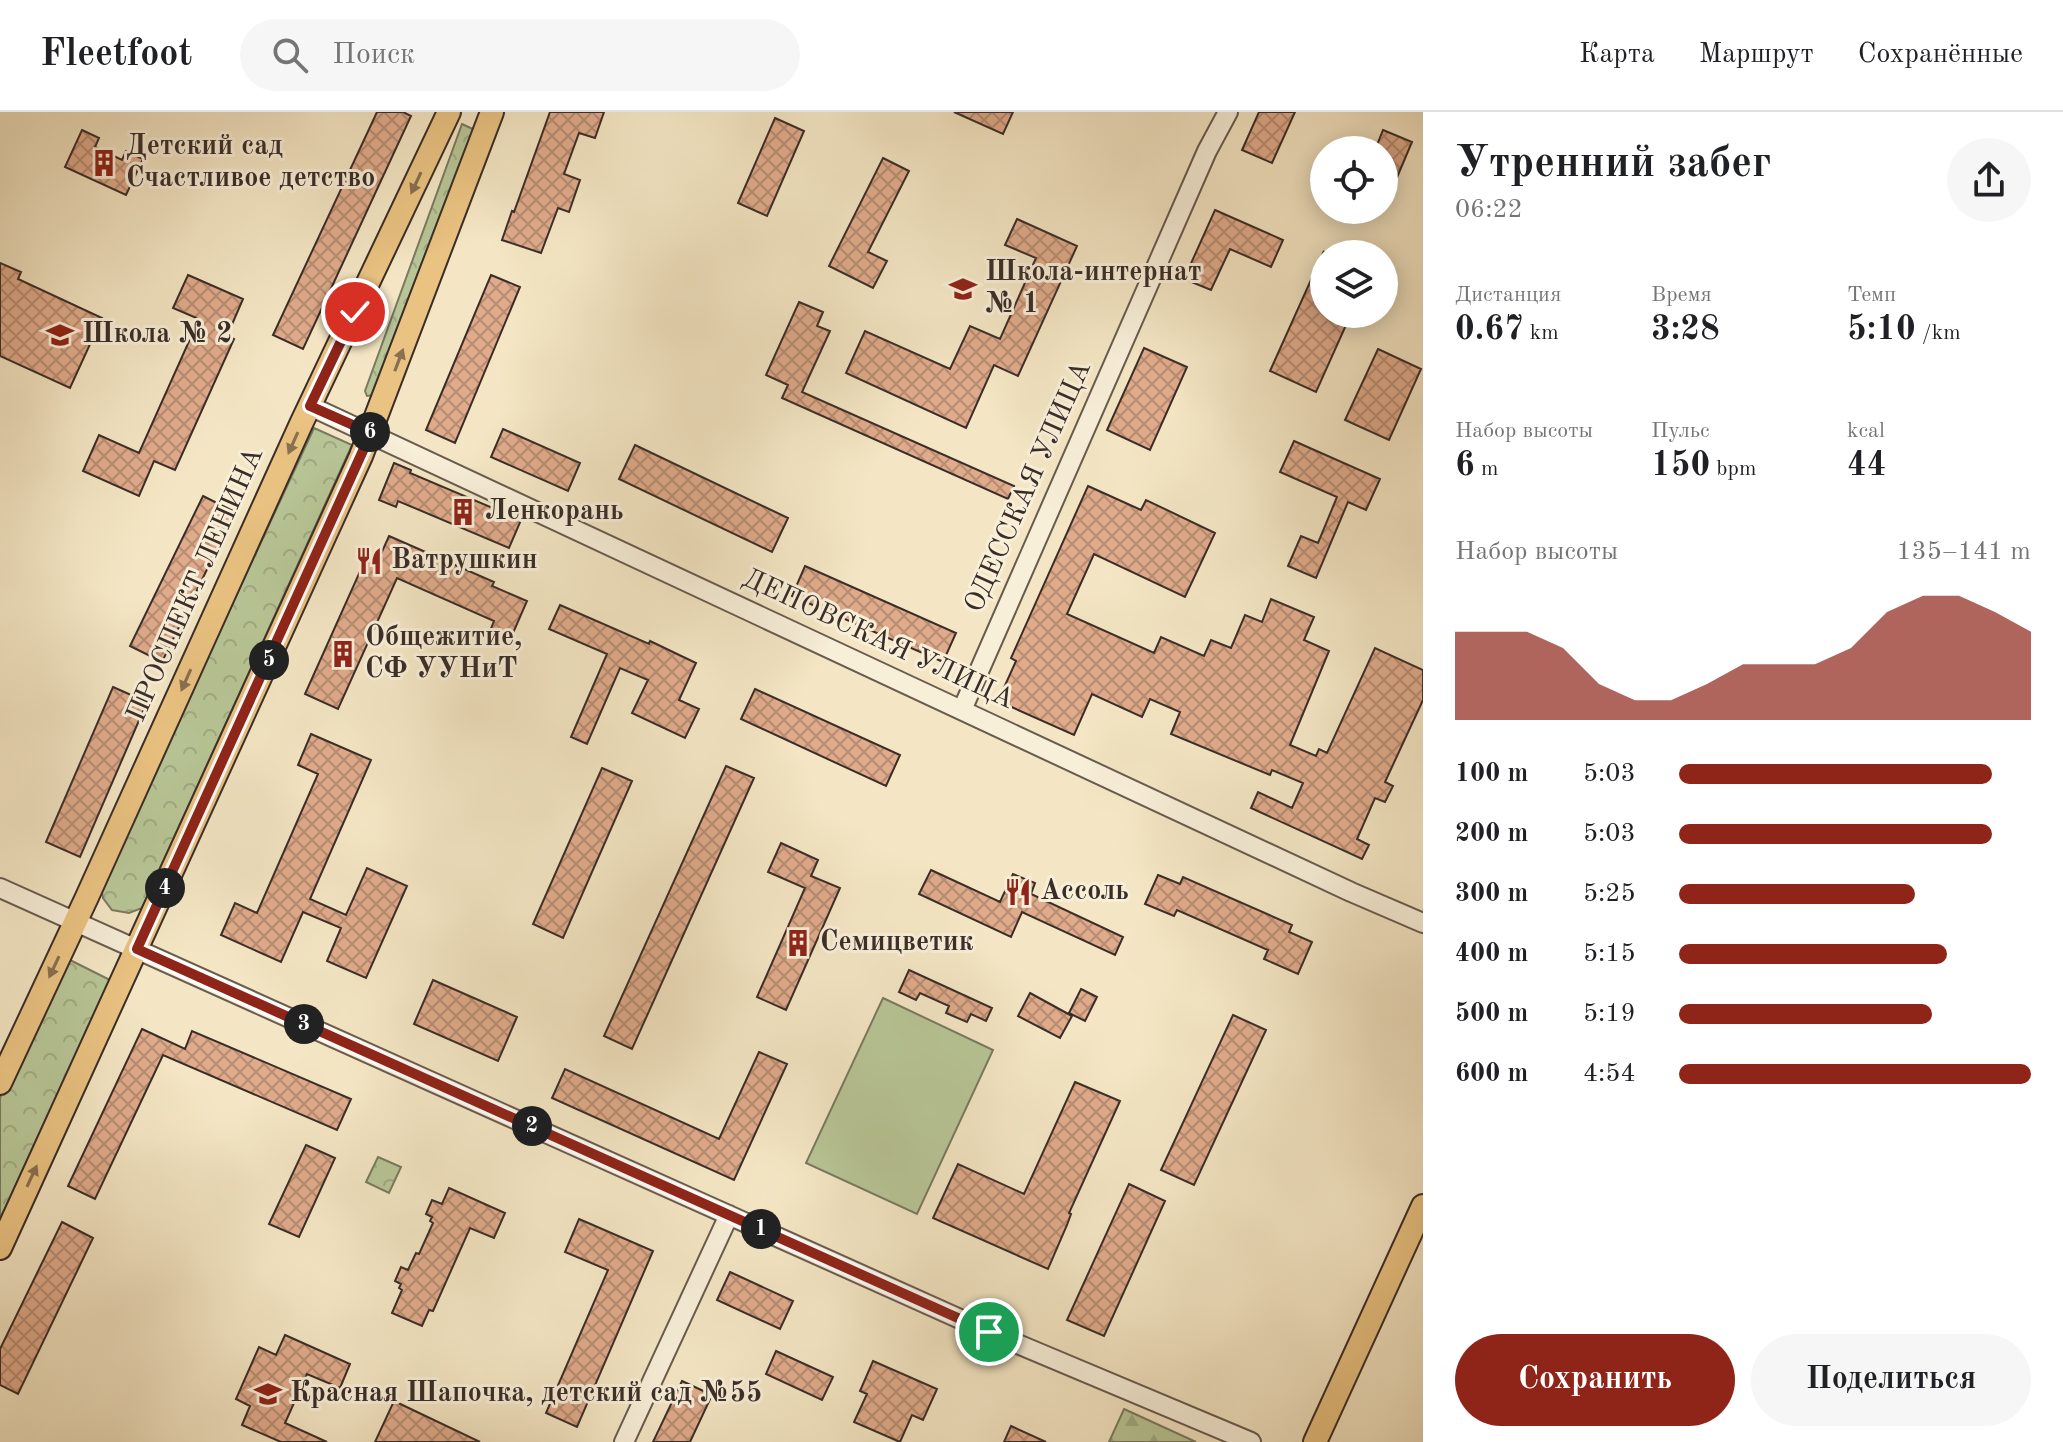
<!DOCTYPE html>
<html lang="ru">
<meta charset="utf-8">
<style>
:root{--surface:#fff;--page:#f6f6f6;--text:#202124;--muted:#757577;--line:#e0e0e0;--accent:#8f2418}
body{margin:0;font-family:"Old Standard TT",serif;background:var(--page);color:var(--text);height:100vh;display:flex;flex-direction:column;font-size:30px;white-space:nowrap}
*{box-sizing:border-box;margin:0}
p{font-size:26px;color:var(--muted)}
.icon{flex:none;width:44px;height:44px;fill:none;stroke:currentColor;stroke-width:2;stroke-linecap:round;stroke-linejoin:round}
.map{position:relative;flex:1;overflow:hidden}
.drawer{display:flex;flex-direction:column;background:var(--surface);width:640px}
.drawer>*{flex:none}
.controls{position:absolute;left:1310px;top:24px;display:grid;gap:16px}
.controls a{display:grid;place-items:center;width:88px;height:88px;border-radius:50%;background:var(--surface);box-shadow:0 4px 20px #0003;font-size:40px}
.pin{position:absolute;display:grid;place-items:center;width:68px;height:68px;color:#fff;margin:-34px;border:4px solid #fff;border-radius:50%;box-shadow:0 2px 8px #0007}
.km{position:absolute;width:40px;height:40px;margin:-20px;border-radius:50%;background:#222;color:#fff;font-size:22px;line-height:40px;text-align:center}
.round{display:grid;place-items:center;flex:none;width:84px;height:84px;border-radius:42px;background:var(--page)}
.summary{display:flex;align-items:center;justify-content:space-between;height:136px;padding:0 32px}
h1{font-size:44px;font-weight:700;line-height:60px}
.stats{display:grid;grid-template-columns:repeat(3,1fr);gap:12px;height:136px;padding:8px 32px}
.stats div{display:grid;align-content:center}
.stats b{font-size:34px;font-weight:700}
.stats small{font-size:22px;font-weight:400}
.stats p{font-size:22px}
.chart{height:224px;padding:16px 32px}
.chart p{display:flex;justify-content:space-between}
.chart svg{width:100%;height:144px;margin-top:8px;fill:var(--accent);opacity:.7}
.cta{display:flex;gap:16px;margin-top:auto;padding:16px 32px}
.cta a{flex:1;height:92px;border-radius:48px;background:var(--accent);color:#fff;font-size:32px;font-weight:700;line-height:92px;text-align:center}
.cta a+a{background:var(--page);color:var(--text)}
ul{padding:0 32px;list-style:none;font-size:26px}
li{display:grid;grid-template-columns:128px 96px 1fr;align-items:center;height:60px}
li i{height:20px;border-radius:10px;background:var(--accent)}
header{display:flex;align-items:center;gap:48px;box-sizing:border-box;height:112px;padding:0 40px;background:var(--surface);border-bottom:2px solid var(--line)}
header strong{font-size:38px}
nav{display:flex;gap:44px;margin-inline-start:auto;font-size:28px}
.search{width:560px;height:72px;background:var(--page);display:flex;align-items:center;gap:20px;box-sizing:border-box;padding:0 28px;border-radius:44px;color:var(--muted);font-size:30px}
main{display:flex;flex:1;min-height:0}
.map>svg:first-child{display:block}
.forest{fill:url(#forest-firs);stroke:#797a60;stroke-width:2}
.park{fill:url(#park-crowns);stroke:#797a60;stroke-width:2}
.pitch{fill:#b8c697;stroke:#797a60;stroke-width:2}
.building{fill:url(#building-cross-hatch);stroke:#3a2d28;stroke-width:2}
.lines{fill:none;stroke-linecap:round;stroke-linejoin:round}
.minor-casing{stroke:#685b4f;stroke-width:22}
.major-casing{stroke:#3a2d28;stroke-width:26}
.minor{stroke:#f8efd9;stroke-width:18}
.major{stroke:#eac382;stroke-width:22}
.oneway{fill:#897050}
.route-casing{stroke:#fff;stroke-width:16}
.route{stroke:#8f2418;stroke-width:10}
.labels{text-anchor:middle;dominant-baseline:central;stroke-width:6;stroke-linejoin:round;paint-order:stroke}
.poi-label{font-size:28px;font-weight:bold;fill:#3a2d28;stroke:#f8efd9;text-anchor:start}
.street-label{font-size:28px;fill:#3a2d28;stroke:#f8efd9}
</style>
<header>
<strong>Fleetfoot</strong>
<div class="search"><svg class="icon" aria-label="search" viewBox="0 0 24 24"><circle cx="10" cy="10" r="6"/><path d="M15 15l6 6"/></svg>Поиск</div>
<nav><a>Карта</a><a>Маршрут</a><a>Сохранённые</a></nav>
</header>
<main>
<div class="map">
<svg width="1423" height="1330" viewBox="0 0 1423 1330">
<defs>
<pattern id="forest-firs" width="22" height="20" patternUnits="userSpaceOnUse" patternTransform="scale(2)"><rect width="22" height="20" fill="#b8c697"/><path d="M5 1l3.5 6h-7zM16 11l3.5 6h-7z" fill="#9faa82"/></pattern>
<pattern id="park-crowns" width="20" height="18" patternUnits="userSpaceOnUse" patternTransform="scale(2)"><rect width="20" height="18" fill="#b8c697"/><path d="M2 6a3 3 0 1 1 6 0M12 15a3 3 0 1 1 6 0" fill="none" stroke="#9faa82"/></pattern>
<pattern id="building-cross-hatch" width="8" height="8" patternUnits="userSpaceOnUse" patternTransform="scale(2)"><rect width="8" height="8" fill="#e0ab8b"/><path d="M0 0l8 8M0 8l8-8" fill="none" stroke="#b78c72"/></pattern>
</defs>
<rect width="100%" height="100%" fill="#f4e6c4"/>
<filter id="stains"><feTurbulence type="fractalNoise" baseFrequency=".0025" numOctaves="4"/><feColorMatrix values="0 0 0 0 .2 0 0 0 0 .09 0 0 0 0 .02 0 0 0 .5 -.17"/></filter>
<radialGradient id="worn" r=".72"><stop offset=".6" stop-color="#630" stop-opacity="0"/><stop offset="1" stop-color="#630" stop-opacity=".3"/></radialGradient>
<path class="forest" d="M1124,1297l72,33h-87z"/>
<path class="park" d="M462,12l13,6 -101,265 -7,1 -2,-5z
M314,316l38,17 -210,463 -13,5 -17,-3 -9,-12 -2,-11z
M64,845l46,23 -110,239v-121z
M378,1045l23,10 -12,26 -23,-11z"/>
<path class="pitch" d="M883,886l110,52 -76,164 -111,-51z"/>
<path class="building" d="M377,0h26l8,4 -108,233 -30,-14z
M550,0h54l-9,26 -16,-5 -15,41 16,6 -11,32 -11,-4 -17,45 -39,-13 10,-29 2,1z
M954,0h59l-10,22z
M1259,0h36l-23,51 -30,-13z
M775,6l29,13 -37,85 -29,-13z
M82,18l17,8 -4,9 27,13 4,-9 17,8 -17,36 -61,-28z
M1383,18l29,12 -28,66v-58h-9z
M883,46l26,13 -41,81 19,9 -14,27 -44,-22z
M1215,98l68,30 -12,27 -41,-18 -19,41 -27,-11z
M1017,107l60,27 -59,130 -24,-11 -28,63 -120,-55 19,-42 85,38 20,-43 30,13 36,-81 -31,-13z
M1324,139v63h27l-35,78 -46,-21z
M0,151l21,9 -3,7 84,39 -32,70 -70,-32z
M188,163l55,24 -16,37 7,3 -59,131 -21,-9 -15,35 -56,-25 16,-36 40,18 60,-134 -26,-11z
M491,163l29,12 -65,156 -29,-13z
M799,190l24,10 -6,14 13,5 -28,61 212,94 -6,13 -226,-101 6,-13 -22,-10z
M1144,236l43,19 -37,83 -43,-20z
M1378,237l43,20 -32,71 -44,-20z
M503,317l77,34 -12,28 -77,-34z
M1294,329l86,38 -14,31 -18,-8 -32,76 -28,-12 13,-30 17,7 19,-46 -57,-25z
M635,333l153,73 -16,34 -153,-73z
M394,351l17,7 -1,3 111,47 -12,28 -111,-47 -2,6 -17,-7z
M1088,374l53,24 5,-10 69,33 -30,64 -91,-43 -27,60 87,39 7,-16 43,19 7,-16 20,8 14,-33 17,7 9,-23 43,18 -10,23 25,11 -39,94 26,11 3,-7 8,4 48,-105 48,22v30l-38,82 8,4 -8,16 -10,-4 -18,41 12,6 -7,14 -111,-51 7,-16 34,16 11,-25 -31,-13 -2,5 -99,-41 9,-22 -30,-13 -8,18 -50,-23 -18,41 -76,-34 18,-40 -5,-3z
M203,384l32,16 -73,150 -32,-16z
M389,424l105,46 -2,4 35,15 -17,39 -20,-9 4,-10 -97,-43 -59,131 -33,-15 61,-136 11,5z
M805,454l151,67 -13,29 -151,-66z
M560,493l89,39 1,-3 46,22 -17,37 20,9 -14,29 -53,-25 16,-33 -28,-12 -33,76 -16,-7 36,-83 -58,-25z
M113,575l34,15 -67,155 -34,-15z
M755,577l145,66 -14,31 -145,-67z
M311,622l60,26 -61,139 36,16 21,-47 40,18 -41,92 -39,-17 14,-33 -38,-16 -22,50 -60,-27 14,-32 22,10 61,-139 -20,-9z
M726,654l28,12 -122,271 -28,-13z
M602,656l30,13 -69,157 -30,-14z
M781,731l37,17 -7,16 29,12 -54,122 -29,-13 48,-109 -37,-16z
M931,758l69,32 13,-28 22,9 -4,11 92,43 -8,18 -93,-43 -11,25 -92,-43z
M1158,763l22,9 3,-7 109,48 -3,7 23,10 -14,32 -34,-15 4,-9 -91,-40 -3,6 -29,-12z
M909,858l83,38 -6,13 -15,-7 -4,8 -21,-9 3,-7 -29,-13 -4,7 -17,-8z
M433,868l84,37 -19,44 -84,-37z
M1081,877l16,8 -12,24 -16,-8z
M1030,881l42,23 -12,22 -42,-22z
M1233,903l33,15 -72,155 -33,-15z
M142,917l43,20 7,-18 159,68 -14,31 -174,-75 -68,144 -27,-13z
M759,940l28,12 -53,116 -182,-82 13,-29 154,70z
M1075,970l45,19 -51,112 2,1 -4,11 -19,44 -115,-51 25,-54 66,30z
M306,1033l29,13 -36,79 -30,-13z
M1129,1072l36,17 -61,135 -37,-16z
M449,1076l56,25 -11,25 -24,-10 -37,83 -4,-1 -7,16 -30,-13 10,-23 -3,-2 2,-4 -6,-3 6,-14 7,3 8,-17 3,1 14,-31 -3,-2 2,-4 -6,-3 6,-14 10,4z
M579,1107l74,32 -76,176 -31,-14 62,-143 -43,-18z
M62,1110l31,16 -75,156 -18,-9v-36z
M730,1160l63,29 -13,28 -63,-29z
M285,1223l65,29 -10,24 -33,-14 -22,49 42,19h-46l-39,-17 8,-19 -14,-7 23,-52 17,8z
M776,1239l57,26 -11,23 -56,-26z
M873,1249l64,28 -14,31 -11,-5 -12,27 -46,-20 13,-28 -7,-3z
M682,1269l30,14 -22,47h-37z
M394,1289l86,41h-105z
M1011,1314l35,16h-42z"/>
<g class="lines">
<g class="minor-casing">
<path id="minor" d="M310,294l1041,486 72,31
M962,598l245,-559 21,-39
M0,776l989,444 262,110
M624,1330l105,-227"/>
</g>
<g class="major-casing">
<path id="major" d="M0,971l87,-186 214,-473 148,-312
M0,1136l361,-792 131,-344
M1315,1330l108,-236"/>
</g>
<use href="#minor" class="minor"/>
<use href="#major" class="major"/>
</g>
<defs><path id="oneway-solid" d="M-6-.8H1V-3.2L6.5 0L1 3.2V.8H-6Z" transform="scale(2)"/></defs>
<g class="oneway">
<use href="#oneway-solid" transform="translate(416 71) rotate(115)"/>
<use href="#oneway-solid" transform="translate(399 248) rotate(-69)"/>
<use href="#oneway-solid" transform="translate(293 331) rotate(114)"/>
<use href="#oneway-solid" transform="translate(186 568) rotate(114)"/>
<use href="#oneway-solid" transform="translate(54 855) rotate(115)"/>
<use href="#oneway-solid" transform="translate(32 1064) rotate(-65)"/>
</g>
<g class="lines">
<g class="route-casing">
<path id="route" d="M355,200l-45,94 61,27 -234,516 852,383"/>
</g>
<use href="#route" class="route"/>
</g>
<defs>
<g id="building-bare" transform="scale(2.16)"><path d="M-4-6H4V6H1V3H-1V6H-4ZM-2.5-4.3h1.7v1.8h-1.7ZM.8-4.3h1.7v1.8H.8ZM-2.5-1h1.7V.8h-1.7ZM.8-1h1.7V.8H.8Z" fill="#8f2418" stroke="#f8efd9" stroke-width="2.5" paint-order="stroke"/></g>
<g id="school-bare" transform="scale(2.16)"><path d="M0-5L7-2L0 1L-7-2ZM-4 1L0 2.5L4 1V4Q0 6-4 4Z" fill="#8f2418" stroke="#f8efd9" stroke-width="2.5" paint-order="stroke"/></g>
<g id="restaurant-bare" transform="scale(2.16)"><path d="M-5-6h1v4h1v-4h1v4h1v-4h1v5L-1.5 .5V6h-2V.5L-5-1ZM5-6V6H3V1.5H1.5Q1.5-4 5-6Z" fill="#8f2418" stroke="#f8efd9" stroke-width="2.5" paint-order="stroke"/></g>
</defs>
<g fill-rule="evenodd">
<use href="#building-bare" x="104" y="51"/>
<use href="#school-bare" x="963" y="177"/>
<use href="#school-bare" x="60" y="223"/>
<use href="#building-bare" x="463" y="400"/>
<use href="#restaurant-bare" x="369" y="449"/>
<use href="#building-bare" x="343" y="542"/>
<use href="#restaurant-bare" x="1018" y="780"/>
<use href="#building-bare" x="798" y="831"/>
<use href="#school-bare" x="268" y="1282"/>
</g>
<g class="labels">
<g class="poi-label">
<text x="126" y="35">Детский сад<tspan x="126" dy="32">Счастливое детство</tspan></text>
<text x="985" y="161">Школа-интернат<tspan x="985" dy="32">№ 1</tspan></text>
<text x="82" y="223">Школа № 2</text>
<text x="485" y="400">Ленкорань</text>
<text x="391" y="449">Ватрушкин</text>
<text x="365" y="526">Общежитие,<tspan x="365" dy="32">СФ УУНиТ</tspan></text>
<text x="1040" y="780">Ассоль</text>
<text x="820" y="831">Семицветик</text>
<text x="290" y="1282">Красная Шапочка, детский сад №55</text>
</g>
<g class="street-label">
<text transform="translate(1029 375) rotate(-66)">ОДЕССКАЯ УЛИЦА</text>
<text transform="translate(196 473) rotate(-66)">ПРОСПЕКТ ЛЕНИНА</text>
<text transform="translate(878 528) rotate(25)">ДЕПОВСКАЯ УЛИЦА</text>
</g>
</g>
<rect width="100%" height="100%" filter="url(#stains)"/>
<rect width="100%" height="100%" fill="url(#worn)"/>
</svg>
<div class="controls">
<a><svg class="icon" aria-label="locate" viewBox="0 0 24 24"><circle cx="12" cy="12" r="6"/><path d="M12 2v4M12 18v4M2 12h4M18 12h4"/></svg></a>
<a><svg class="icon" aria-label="layers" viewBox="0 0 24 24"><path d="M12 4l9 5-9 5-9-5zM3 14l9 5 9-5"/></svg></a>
</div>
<div class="pin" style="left:989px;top:1220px;background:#1e9e55"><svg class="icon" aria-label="arrive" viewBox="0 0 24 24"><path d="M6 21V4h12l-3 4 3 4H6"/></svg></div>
<div class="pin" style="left:355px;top:200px;background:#d93025"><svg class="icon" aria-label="check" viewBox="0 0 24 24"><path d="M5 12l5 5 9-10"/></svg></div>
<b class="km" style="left:761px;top:1117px">1</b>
<b class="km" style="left:532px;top:1014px">2</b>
<b class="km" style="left:304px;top:912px">3</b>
<b class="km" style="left:165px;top:776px">4</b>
<b class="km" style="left:269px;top:548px">5</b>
<b class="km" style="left:370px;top:320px">6</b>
</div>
<section class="drawer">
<div class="summary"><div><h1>Утренний забег</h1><p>06:22</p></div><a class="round"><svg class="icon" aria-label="share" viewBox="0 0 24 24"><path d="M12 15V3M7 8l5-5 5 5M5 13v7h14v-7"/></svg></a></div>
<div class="stats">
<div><p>Дистанция</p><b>0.67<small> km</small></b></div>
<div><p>Время</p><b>3:28</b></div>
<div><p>Темп</p><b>5:10<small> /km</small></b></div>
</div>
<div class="stats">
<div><p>Набор высоты</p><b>6<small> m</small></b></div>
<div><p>Пульс</p><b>150<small> bpm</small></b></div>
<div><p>kcal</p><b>44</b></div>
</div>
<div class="chart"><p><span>Набор высоты</span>135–141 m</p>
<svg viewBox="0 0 160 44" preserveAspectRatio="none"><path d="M0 44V17L10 17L20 17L30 22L40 33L50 38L60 38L70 33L80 27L90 27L100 27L110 22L120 11L130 6L140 6L150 11L160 17V44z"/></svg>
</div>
<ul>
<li><b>100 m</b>5:03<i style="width:89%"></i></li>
<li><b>200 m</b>5:03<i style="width:89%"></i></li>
<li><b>300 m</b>5:25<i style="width:67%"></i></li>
<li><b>400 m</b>5:15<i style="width:76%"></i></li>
<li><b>500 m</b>5:19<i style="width:72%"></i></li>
<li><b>600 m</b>4:54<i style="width:100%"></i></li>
</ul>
<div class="cta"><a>Сохранить</a><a>Поделиться</a></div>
</section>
</main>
